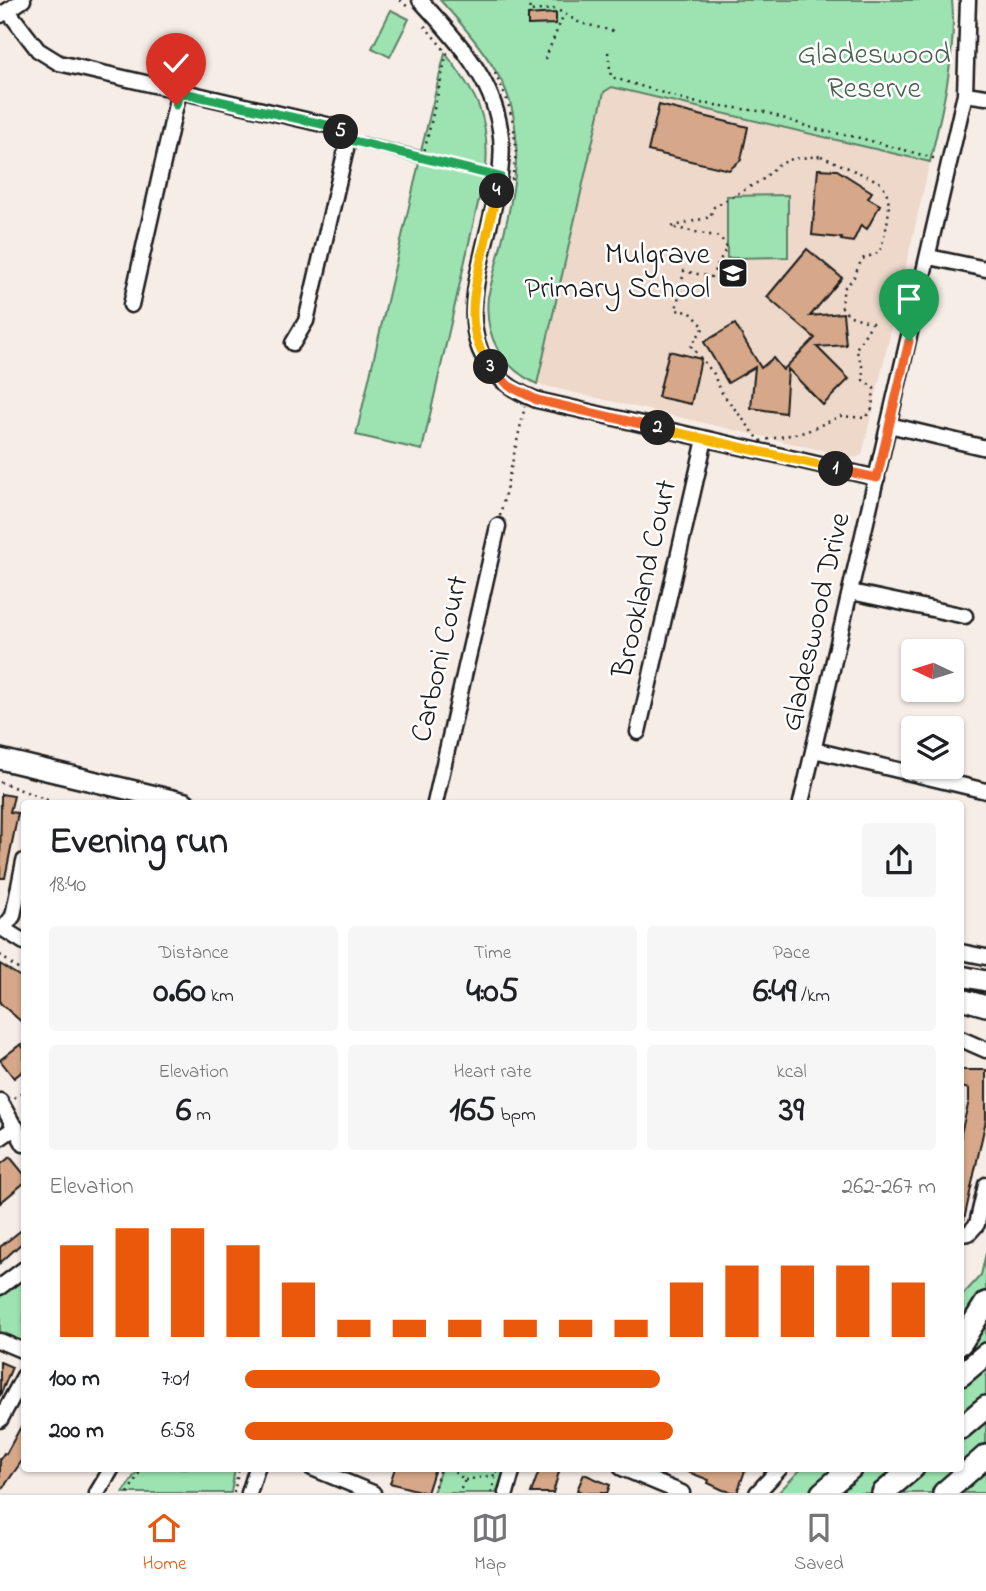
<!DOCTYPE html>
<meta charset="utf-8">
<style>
:root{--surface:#fff;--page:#f6f6f6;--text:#202124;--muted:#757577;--line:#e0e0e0;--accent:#ea580c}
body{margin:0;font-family:"Indie Flower",sans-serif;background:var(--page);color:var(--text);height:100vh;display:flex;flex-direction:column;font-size:26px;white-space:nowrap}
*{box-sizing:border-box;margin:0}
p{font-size:23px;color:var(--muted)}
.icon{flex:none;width:38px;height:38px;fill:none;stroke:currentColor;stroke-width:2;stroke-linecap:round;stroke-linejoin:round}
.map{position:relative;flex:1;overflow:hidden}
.sheet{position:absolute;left:21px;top:800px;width:943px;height:672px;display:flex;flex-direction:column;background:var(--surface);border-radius:7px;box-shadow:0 2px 5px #0004}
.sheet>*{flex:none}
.needle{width:46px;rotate:274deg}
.fabs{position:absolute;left:901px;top:639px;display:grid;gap:14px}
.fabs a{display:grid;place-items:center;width:63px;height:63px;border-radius:7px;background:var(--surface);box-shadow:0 2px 5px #0004;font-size:35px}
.pin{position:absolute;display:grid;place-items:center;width:60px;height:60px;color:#fff;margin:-72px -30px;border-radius:50% 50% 50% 0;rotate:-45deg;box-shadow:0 0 7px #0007}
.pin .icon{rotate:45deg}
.km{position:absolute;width:35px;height:35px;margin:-18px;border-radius:50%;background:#222;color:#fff;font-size:19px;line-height:35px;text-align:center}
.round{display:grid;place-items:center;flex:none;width:74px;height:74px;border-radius:7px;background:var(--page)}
.head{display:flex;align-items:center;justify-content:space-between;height:119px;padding:0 28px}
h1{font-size:38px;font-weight:800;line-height:52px}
.figures{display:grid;grid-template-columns:repeat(3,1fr);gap:10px;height:119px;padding:7px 28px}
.figures div{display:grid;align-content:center;border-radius:7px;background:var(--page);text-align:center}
.figures b{font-size:35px;font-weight:800}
.figures small{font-size:19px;font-weight:400}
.figures p{font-size:19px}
.chart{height:196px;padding:14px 28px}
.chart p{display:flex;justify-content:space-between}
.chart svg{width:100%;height:126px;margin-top:7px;stroke:var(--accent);stroke-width:6}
ul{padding:0 28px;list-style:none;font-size:23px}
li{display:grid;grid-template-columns:112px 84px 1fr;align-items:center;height:52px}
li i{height:18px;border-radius:9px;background:var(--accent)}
.tabs{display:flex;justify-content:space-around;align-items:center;height:98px;border-top:2px solid var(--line);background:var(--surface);font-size:19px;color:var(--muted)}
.tabs a{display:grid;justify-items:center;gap:4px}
.tabs .selected{color:var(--accent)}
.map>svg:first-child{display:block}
.built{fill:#edd8ca}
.green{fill:#9ce3b1;stroke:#5c8066;stroke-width:2}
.building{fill:#d6a788;stroke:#1c1c1c;stroke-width:2}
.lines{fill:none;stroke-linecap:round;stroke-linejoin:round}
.minor-casing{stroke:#1c1c1c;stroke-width:19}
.major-casing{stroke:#1c1c1c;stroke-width:24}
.highway-casing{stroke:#1c1c1c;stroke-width:26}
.path{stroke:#1c1c1c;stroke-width:2.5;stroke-dasharray:2 5;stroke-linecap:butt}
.minor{stroke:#fff;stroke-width:14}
.major{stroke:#fff;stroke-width:19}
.highway{stroke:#fff;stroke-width:21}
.split-1-casing{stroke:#fff;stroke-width:14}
.split-2-casing{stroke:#fff;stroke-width:14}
.split-3-casing{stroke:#fff;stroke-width:14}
.split-4-casing{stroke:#fff;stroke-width:14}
.split-5-casing{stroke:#fff;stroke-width:14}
.split-6-casing{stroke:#fff;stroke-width:14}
.split-1{stroke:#f0652b;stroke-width:9}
.split-2{stroke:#f5b400;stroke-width:9}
.split-3{stroke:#f0652b;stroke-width:9}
.split-4{stroke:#f5b400;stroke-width:9}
.split-5{stroke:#22a559;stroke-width:9}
.split-6{stroke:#22a559;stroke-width:9}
.labels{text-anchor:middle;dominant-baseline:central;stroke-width:5;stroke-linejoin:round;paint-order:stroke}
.park-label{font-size:30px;fill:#496250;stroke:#fff}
.poi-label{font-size:30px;fill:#1c1c1c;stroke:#fff;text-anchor:end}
.street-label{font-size:30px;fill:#1c1c1c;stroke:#fff}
</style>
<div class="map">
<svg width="986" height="1493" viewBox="0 0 986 1493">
<rect width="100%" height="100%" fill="#f7ede7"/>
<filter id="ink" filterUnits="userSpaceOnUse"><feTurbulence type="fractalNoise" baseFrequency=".0143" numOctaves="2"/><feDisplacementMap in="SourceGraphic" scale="14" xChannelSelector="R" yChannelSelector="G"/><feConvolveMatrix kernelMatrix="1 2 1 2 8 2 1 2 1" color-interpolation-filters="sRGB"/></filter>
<g filter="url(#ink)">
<path class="built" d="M612,87l318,75 -68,293 -7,3 -318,-74 67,-292z"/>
<path class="green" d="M440,0h512c5,53 -10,111 -22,162l-318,-75 -8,5 -67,292c-36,-17 -53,-48 -49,-87 15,-66 47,-150 14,-215 -16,-30 -39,-57 -62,-82z
M391,10l18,9 -19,38 -18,-9z
M445,53c31,40 45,63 41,115l-64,282 -66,-15 63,-272 -58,-15 2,-11 58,14z
M788,195v62l-61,1v-62z
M986,1253v240h-208l24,-25h159v-171l20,-22z
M24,1278v70l-24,-10v-42z
M139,1468h96l-4,25h-108z
M441,1468h64l-9,25h-63z"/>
<path class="building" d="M556,13v11l-28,1v-10z
M659,105l89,22 -7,33 -12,10 -81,-19z
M818,169l19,1 35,22 -4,6 12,7 -13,24 -6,-4 -8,17 -12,-2 1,-2 -30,-3z
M807,249l35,29 -32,38 33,-3 3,32 -29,2 32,32 -26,26 -35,-36 -3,44 -34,-5 4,-41 -27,16 -24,-41 31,-18 26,44 12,-10 10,12 32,-32 -48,-41z
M669,351l32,8 -10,45 -33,-7z
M1,794l13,2 -4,16 8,1 -13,65h-5z
M0,964l24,15v45l-24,-21z
M21,1044l3,5v21l-10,8 -14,-18z
M961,1070h25v50l-22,100 -3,-1v-86l8,-32v-12l-8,-2z
M10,1157l14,17v9l-24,20v-38z
M24,1228v13l-24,22v-16z
M0,1362l12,5 -12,29z
M24,1421v37l-24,34v-33l4,-6 2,1z
M395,1468h40l-8,25 -37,-10z
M540,1468h20l-7,25h-22z
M678,1468h68l-9,25 -14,-3 -15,-7 1,-3z
M584,1474l26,11 -3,8h-24l-6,-3z"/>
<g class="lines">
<g class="minor-casing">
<path id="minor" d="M420,0c34,37 72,77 80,129 16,90 -90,223 37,271l340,78
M8,11l30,39 21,13 272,63 13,9 2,14 -40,172 -13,22
M1,15l22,-15
M965,94l21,3
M929,257l57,12
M131,305l48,-214
M889,425l97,23
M851,592l114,24
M638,732l67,-293
M814,750l172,41
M435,803l63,-277
M801,803l164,-709 3,-94
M0,927l24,15
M3,929l10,-13 11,-55
M961,952l25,5
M961,1039l25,11
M0,1101l24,43
M0,1138l16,-11
M961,1234l8,-1 8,-9 9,-39
M0,1287l24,-18
M0,1341l24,10
M0,1420l24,-44
M312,1468l61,25
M622,1468l60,25
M97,1493l15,-25
M249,1493l8,-25
M506,1493l7,-25
M757,1493l23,-25"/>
</g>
<g class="major-casing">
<path id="major" d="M0,759l185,44
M961,976l25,5
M961,999l25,7"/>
</g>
<g class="highway-casing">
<path id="highway" d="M961,1343l25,-40
M961,1375l25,-21
M961,1428l25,-21
M822,1493l29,-25
M883,1493l30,-25
M944,1493l42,-37"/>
</g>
<path class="path" d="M400,0l10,9
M531,0l-2,11 27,-2 24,14 33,8
M608,52l3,25 82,25 72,10 50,17 45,9 77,21
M545,59l19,-45
M495,73l12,27 6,22
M356,142l130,30
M821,156l57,25c20,15 7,51 2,71l-18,7 -9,20 -9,9 -3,18 7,9 24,8 -16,26 6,17 1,14 11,8 -2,21 -7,9 -24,-2 -36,16 -45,9 -41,-52 -5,-15 -23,-28 13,-19 -14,-15 -14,-2 8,-39 27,6 16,-30 -7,-10 -49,-10 39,-10 4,-10 48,-27 16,-15 14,-6z
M423,157l24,-104 -24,-29
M512,180l4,-26 -2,-25
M500,516l25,-110
M0,782l55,21
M0,955l24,19
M14,1098l10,-7
M449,1468l16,12 -6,13
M465,1480l31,-5
M128,1493l14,-25
M234,1493l5,-25
M433,1493l7,-25
M491,1493l7,-25"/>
<use href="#minor" class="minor"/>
<use href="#major" class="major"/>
<use href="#highway" class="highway"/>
</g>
</g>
<g class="lines" filter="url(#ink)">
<g class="split-1-casing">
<path id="split-1" d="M836,469l41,9 32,-137"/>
</g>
<g class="split-2-casing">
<path id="split-2" d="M658,428l178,41"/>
</g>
<g class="split-3-casing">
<path id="split-3" d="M491,367l18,19 28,14 121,28"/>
</g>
<g class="split-4-casing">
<path id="split-4" d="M491,367c-27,-35 -18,-72 -9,-111 5,-22 10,-43 15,-65"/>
</g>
<g class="split-5-casing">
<path id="split-5" d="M341,132l5,7 154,38 -3,14"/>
</g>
<g class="split-6-casing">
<path id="split-6" d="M176,105l3,-13 152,34 10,6"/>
</g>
<use href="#split-1" class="split-1"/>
<use href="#split-2" class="split-2"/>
<use href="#split-3" class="split-3"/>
<use href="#split-4" class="split-4"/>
<use href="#split-5" class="split-5"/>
<use href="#split-6" class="split-6"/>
</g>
<defs>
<g id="school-square" transform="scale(1.575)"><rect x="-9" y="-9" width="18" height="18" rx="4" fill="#1c1c1c" stroke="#fff"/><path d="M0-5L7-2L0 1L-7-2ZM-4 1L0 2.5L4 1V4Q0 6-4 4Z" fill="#fff"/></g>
</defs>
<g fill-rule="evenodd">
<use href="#school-square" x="733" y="273"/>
</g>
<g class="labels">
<g class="park-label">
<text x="874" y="56">Gladeswood<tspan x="874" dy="34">Reserve</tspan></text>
</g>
<g class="poi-label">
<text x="710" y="256">Mulgrave<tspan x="710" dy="34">Primary School</tspan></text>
</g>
<g class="street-label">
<text transform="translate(646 579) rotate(-77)">Brookland Court</text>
<text transform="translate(817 622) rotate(-77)">Gladeswood Drive</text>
<text transform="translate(441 659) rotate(-77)">Carboni Court</text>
</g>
</g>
</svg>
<div class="fabs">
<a><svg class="needle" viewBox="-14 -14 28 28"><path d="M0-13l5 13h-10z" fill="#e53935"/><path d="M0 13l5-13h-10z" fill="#757577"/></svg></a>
<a><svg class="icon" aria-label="layers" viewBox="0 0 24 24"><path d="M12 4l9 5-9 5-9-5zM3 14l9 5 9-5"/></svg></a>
</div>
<div class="pin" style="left:909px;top:341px;background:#1e9e55"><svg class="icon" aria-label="arrive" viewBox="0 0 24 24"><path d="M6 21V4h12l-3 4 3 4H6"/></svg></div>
<div class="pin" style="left:176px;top:105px;background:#d93025"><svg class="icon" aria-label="check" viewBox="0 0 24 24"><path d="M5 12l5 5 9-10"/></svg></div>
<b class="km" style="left:836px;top:469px">1</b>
<b class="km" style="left:658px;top:428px">2</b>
<b class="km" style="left:491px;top:367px">3</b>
<b class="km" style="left:497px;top:191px">4</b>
<b class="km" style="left:341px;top:132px">5</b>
<section class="sheet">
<div class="head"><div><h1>Evening run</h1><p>18:40</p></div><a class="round"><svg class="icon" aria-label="share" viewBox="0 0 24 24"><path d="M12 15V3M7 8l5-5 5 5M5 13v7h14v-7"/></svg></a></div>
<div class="figures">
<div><p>Distance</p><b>0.60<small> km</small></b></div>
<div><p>Time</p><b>4:05</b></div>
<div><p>Pace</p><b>6:49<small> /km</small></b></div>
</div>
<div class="figures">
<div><p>Elevation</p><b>6<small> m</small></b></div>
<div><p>Heart rate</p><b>165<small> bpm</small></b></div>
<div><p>kcal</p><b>39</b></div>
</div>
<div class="chart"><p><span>Elevation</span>262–267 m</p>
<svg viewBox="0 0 160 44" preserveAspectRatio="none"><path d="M5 44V12M15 44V6M25 44V6M35 44V12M45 44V25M55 44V38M65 44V38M75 44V38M85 44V38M95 44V38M105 44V38M115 44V25M125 44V19M135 44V19M145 44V19M155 44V25"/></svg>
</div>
<ul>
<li><b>100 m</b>7:01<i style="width:60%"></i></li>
<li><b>200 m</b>6:58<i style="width:62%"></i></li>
</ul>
</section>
</div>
<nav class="tabs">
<a class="selected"><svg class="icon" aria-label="home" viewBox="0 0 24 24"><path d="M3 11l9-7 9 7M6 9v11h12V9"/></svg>Home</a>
<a><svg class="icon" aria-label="map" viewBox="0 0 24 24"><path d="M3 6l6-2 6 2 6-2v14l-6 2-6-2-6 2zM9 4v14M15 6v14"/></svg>Map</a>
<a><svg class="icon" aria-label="saved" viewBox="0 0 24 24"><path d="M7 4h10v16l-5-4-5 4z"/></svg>Saved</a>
</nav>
